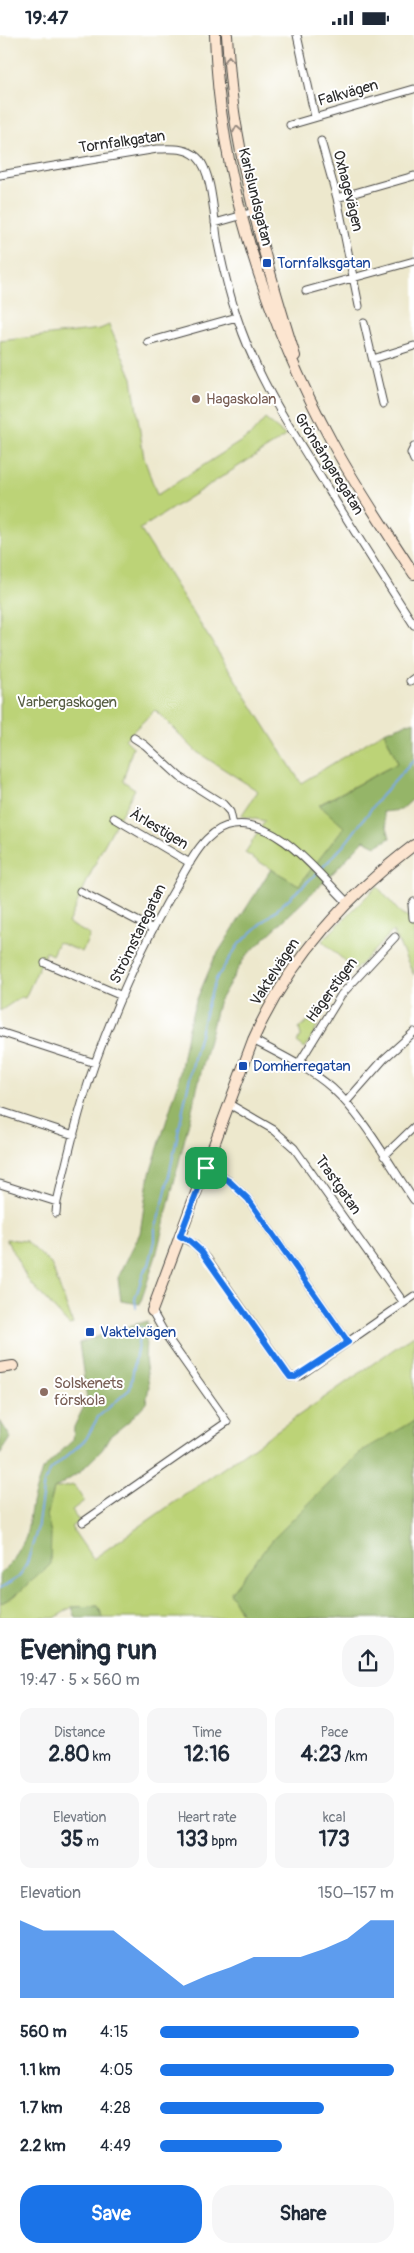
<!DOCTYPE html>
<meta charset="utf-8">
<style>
:root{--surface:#fff;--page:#f6f6f7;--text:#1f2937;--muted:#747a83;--accent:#1a73e8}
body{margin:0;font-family:Pangolin,sans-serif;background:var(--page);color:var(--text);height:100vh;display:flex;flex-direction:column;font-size:19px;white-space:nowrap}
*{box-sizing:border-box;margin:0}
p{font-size:16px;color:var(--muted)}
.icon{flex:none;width:28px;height:28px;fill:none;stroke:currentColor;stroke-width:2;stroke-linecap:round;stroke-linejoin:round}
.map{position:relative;height:1583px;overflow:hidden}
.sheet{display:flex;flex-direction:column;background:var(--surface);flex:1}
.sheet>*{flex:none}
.pin{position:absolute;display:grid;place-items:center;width:42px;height:42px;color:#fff;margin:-21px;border-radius:10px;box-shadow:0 2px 8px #0006}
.round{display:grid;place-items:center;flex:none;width:52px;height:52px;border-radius:20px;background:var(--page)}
.headline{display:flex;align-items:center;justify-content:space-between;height:85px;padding:0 20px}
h1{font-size:28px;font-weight:700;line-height:38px}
.figures{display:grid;grid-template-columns:repeat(3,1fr);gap:8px;height:85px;padding:5px 20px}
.figures div{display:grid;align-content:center;border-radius:12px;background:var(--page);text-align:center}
.figures b{font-size:21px;font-weight:700}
.figures small{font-size:14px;font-weight:400}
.figures p{font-size:14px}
.chart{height:140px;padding:10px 20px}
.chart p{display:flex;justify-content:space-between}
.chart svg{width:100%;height:90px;margin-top:5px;fill:var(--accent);opacity:.7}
.action{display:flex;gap:10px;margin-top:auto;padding:10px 20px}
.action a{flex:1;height:58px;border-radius:20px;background:var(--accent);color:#fff;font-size:20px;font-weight:700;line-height:58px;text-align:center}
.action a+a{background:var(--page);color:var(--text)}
ul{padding:0 20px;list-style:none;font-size:16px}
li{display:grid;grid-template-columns:80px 60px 1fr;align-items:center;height:38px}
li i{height:12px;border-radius:6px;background:var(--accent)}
.status{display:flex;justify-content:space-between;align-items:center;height:35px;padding:0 25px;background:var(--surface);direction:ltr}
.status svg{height:14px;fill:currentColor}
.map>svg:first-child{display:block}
.green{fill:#bcd377;stroke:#747f51}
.forest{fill:#95b568;stroke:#60704a}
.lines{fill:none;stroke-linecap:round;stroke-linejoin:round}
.stream{stroke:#7aaae5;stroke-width:2}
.street-casing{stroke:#484743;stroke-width:9}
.secondary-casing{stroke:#484743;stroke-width:12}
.street{stroke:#fff;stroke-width:7}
.secondary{stroke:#fce5d0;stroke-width:10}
.oneway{stroke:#94887e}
.route-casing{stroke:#fff;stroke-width:10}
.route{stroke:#1a73e8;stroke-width:6}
.transit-dot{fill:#1a4fb4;stroke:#fff;stroke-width:2}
.education-dot{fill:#8d6e63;stroke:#fff;stroke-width:2}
.labels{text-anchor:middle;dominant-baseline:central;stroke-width:4;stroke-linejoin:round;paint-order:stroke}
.street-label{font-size:15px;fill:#2b2b2b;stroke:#fff}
.transit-label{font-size:15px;fill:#164399;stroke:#fff;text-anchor:start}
.education-label{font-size:15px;fill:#785e54;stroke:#fff;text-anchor:start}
.park-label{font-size:15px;fill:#565d42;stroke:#fff}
</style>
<div class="status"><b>19:47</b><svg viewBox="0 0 49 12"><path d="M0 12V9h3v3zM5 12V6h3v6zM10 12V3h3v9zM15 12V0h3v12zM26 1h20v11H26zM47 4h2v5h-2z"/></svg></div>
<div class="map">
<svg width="414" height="1583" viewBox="0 0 414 1583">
<rect width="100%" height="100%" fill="#fff"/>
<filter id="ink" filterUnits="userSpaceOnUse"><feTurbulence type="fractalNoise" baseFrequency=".02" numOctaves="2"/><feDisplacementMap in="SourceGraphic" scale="10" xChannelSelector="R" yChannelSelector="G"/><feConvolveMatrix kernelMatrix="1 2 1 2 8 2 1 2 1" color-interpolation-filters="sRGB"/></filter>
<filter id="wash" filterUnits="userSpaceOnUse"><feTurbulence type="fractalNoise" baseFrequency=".0096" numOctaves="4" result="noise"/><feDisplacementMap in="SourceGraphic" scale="20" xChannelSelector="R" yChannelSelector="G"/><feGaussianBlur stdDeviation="1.12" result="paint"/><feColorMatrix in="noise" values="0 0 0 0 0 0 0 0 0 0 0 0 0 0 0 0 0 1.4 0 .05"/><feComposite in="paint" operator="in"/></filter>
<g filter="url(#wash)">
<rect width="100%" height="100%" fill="#ede8cd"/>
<path class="green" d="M109,290l23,53 12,80 13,37 94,-60 14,-16 21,17 -146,93 161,254 83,-51 14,31 -78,41 25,22 -46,60 -54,-33 20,-32 -24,-5 17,-25 -61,-39 -42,-42 -30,29 8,8 -10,34 12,8 -34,62 -33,72 22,12 -8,17 -24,-10 -6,13 -6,-3 -21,46 -4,-1 -21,14v-670l100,-12z
M377,851l25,29 12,5v55l-21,-44 -38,39 -33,-29z
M308,986l10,5 -13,22 -8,-6 4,-6 -2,-8z
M6,1204l20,2 25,23 22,60 -4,1 -41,-45z
M414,1300v283h-311l-5,-12 -26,1 -17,11h-55v-14l17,-10 34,-60 -4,-18 7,-27 20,-4 10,16 -12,9 7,11 -8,6 22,32z"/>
<path class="forest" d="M414,686v77l-13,12 -18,2 7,26 -14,8 -12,-6 -31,33 -88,84 -27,46 -62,253 -16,48 -19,-3 -3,-23 22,-45 8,-53 30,-96 10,-56 8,-27 18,-42 57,-90 28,16 45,-58 -25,-22 79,-42 -14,-31z
M147,1286l-2,39 4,26 -3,17 -18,19 -19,15 -7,13 -22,22 -26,17 -7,27 4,18 -1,31 -33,29 -17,10v-30l13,-13 13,-24 6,-34 10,-33 31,-30 1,-13 13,-27 -8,-57 36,-13z
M0,1386l11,17 -11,17z
M414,1386v197h-170l-14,-25 44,-55 88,-87z
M98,1571l5,12h-27l-4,-11z"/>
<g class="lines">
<path class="stream" d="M320,835l25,-26 36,-48 33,-36
M136,1272l-1,-8 9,-28 5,-6 6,-24v-12l9,-30 30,-141 14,-56 8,-23 23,-35 78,-71
M0,1554l19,-12 8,-14 10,-33 7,-48 7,-12 35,-31 12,-22 32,-28 11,-62"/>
</g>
</g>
<g filter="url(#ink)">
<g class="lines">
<g class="street-casing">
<path id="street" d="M297,0l18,82
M290,90l124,-36
M321,106l16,57 22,108
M0,140l157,-26c14,0 29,-2 40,8 16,14 17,65 21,87 5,24 11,49 19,73 19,59 53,111 86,164 30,48 60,96 91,144
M337,163l77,-22
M215,188l39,-11
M306,256l108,-30
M364,288l19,81
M148,307l89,-25
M373,324l41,-13
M414,412l-3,6 3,7
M410,646l4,-3
M134,703l11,7 35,32 43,27 7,8 3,13
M114,783l76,45
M80,856l73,38
M413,883l-1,-13 2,-3
M45,928l77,33
M0,997l95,31
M253,1005c26,14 56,28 79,48 32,29 57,76 82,112
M298,1030l43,-70 54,-58
M346,1067l38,-43 30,-27
M229,1069l45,26 20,18 110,155
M0,1076l74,24
M384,1121l30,-29
M206,1133l23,13 19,18 100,143
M0,1149l57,18
M56,1178l1,-11c11,-47 22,-94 38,-139 22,-61 48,-120 81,-176 9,-16 18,-35 31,-48 7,-7 16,-13 26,-14 45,-7 86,50 115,78
M180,1201l14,8 13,14 83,119 9,-1 115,-80
M83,1487l144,-100 -62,-88 -13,-23"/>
</g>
<g class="secondary-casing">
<path id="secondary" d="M215,0c4,143 51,286 119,411 24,44 53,86 80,128
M227,0c2,32 4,64 10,95 13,77 35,152 58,226
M152,1276l101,-271c35,-78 92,-143 161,-195
M0,1333l13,-2"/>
</g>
<use href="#street" class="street"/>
<use href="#secondary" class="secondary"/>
</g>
<defs><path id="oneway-chevron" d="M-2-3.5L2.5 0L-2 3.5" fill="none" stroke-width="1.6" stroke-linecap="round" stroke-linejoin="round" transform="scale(1.25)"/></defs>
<g class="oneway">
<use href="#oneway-chevron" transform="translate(229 24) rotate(-94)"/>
<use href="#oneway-chevron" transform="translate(237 94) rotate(-100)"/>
</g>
</g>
<g class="lines" filter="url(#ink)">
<g class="route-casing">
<path id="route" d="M206,1133l23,13 19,18 100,143 -53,35h-5l-3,-4 -86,-122 -11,-10 -10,-5z"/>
</g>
<use href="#route" class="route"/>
</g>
<g class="transit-dot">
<rect x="262" y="223" width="10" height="10" rx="2.5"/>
<rect x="238" y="1026" width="10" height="10" rx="2.5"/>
<rect x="85" y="1292" width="10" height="10" rx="2.5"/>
</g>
<g class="education-dot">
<circle cx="196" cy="364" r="5"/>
<circle cx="44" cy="1357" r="5"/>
</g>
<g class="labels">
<g class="street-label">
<text transform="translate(348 58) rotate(-16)">Falkvägen</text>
<text transform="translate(122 107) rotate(-8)">Tornfalkgatan</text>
<text transform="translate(348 156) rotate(76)">Oxhagevägen</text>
<text transform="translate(255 162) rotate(76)">Karlslundsgatan</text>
<text transform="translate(329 429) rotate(58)">Grönsångaregatan</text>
<text transform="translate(159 794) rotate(31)">Ärlestigen</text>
<text transform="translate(138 899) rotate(-64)">Strömstaregatan</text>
<text transform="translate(275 937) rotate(-57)">Vaktelvägen</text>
<text transform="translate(332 955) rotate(-54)">Hägerstigen</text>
<text transform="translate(338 1150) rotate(55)">Trastgatan</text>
</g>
<g class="transit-label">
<text x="277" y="228">Tornfalksgatan</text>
<text x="253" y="1031">Domherregatan</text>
<text x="100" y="1297">Vaktelvägen</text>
</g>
<g class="education-label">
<text x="206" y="364">Hagaskolan</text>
<text x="54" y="1348">Solskenets<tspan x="54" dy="17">förskola</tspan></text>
</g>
<g class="park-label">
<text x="67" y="667">Varbergaskogen</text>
</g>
</g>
</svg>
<div class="pin" style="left:206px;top:1133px;background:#1e9e55"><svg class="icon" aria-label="arrive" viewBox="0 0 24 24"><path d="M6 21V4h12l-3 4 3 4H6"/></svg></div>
</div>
<section class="sheet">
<div class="headline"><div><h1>Evening run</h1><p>19:47 · 5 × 560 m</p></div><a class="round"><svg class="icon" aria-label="share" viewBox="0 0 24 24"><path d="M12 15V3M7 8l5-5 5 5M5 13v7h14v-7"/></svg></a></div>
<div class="figures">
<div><p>Distance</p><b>2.80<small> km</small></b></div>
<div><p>Time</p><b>12:16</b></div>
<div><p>Pace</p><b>4:23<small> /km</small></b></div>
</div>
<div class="figures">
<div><p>Elevation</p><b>35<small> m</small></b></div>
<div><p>Heart rate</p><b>133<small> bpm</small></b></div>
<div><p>kcal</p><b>173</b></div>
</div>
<div class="chart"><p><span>Elevation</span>150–157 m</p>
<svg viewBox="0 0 160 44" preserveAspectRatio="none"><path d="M0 44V6L10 11L20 11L30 11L40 11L50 20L60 29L70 38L80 33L90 29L100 24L110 24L120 24L130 20L140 15L150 6L160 6V44z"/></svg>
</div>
<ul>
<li><b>560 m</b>4:15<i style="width:85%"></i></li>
<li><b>1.1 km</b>4:05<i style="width:100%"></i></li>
<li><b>1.7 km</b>4:28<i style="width:70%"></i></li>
<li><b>2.2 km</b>4:49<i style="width:52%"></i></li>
</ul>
<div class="action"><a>Save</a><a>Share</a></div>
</section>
